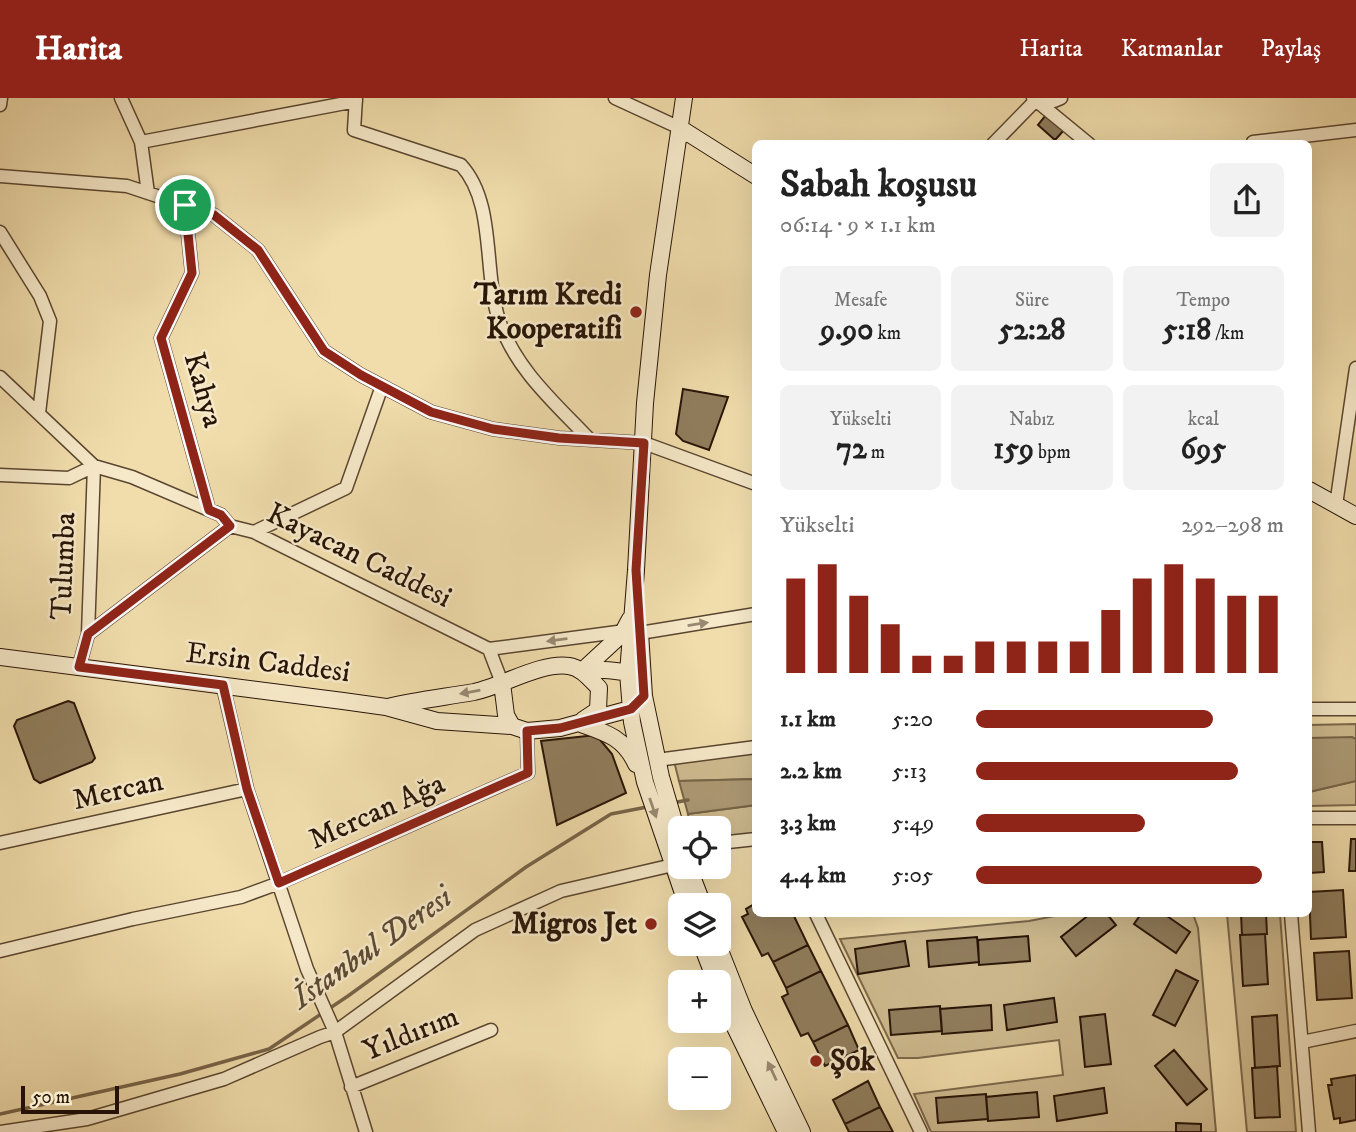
<!DOCTYPE html>
<html lang="tr">
<meta charset="utf-8">
<style>
:root{--surface:#fff;--page:#f2f2f2;--text:#222;--muted:#767676;--accent:#8f2418}
body{margin:0;font-family:"IM FELL DW Pica",serif;background:var(--page);color:var(--text);height:100vh;display:flex;flex-direction:column;font-size:26px;white-space:nowrap}
*{box-sizing:border-box;margin:0}
p{font-size:23px;color:var(--muted)}
.icon{flex:none;width:38px;height:38px;fill:none;stroke:currentColor;stroke-width:2;stroke-linecap:round;stroke-linejoin:round}
.map{position:relative;flex:1;overflow:hidden}
.details{position:absolute;left:752px;top:42px;width:560px;height:777px;display:flex;flex-direction:column;background:var(--surface);border-radius:10px;box-shadow:0 7px 28px #0002}
.details>*{flex:none}
.fabs{position:absolute;left:668px;top:718px;display:grid;gap:14px}
.fabs a{display:grid;place-items:center;width:63px;height:63px;border-radius:10px;background:var(--surface);box-shadow:0 7px 28px #0002;font-size:35px}
.scale{position:absolute;left:21px;bottom:18px;width:98px;box-sizing:border-box;padding-left:7px;border:4px solid #271407;border-top:0;font-size:19px;line-height:24px;white-space:nowrap;color:#271407;-webkit-text-stroke:5px #f6e9c9;paint-order:stroke}
.pin{position:absolute;display:grid;place-items:center;width:60px;height:60px;color:#fff;margin:-30px;border:4px solid #fff;border-radius:50%;box-shadow:0 2px 7px #0007}
.round{display:grid;place-items:center;flex:none;width:74px;height:74px;border-radius:10px;background:var(--page)}
.head{display:flex;align-items:center;justify-content:space-between;height:119px;padding:0 28px}
h1{font-size:38px;font-weight:700;line-height:52px}
.metrics{display:grid;grid-template-columns:repeat(3,1fr);gap:10px;height:119px;padding:7px 28px}
.metrics div{display:grid;align-content:center;border-radius:10px;background:var(--page);text-align:center}
.metrics b{font-size:30px;font-weight:700}
.metrics small{font-size:19px;font-weight:400}
.metrics p{font-size:19px}
.chart{height:196px;padding:14px 28px}
.chart p{display:flex;justify-content:space-between}
.chart svg{width:100%;height:126px;margin-top:7px;stroke:var(--accent);stroke-width:6}
ul{padding:0 28px;list-style:none;font-size:23px}
li{display:grid;grid-template-columns:112px 84px 1fr;align-items:center;height:52px}
li i{height:18px;border-radius:9px;background:var(--accent)}
header{display:flex;align-items:center;gap:42px;box-sizing:border-box;height:98px;padding:0 35px;background:var(--accent);color:#fff}
header strong{font-size:33px}
nav{display:flex;gap:38px;margin-inline-start:auto;font-size:24px}
.map>svg:first-child{display:block}
.green{fill:#cfbb90;stroke:#7b684c;stroke-width:2}
.water{fill:#ac9974;stroke:#776448;stroke-width:2}
.lines{fill:none;stroke-linecap:round;stroke-linejoin:round}
.stream{stroke:#776448;stroke-width:3.5}
.building{fill:#907d5d;stroke:#271407;stroke-width:2}
.street-casing{stroke:#5a4630;stroke-width:15}
.secondary-casing{stroke:#271407;stroke-width:18}
.street{stroke:#f6e9c9;stroke-width:12}
.secondary{stroke:#f6e9c9;stroke-width:16}
.oneway{fill:#998972}
.route-casing{stroke:#fff;stroke-width:14}
.route{stroke:#8f2418;stroke-width:9}
.poi-dot{fill:#8f2418;stroke:#f6e9c9;stroke-width:2.5}
.labels{text-anchor:middle;dominant-baseline:central;stroke-width:5;stroke-linejoin:round;paint-order:stroke}
.poi-label{font-size:30px;font-weight:bold;fill:#271407;stroke:#f6e9c9;text-anchor:end}
.street-label{font-size:30px;fill:#271407;stroke:#f6e9c9}
.water-label{font-size:32px;font-style:italic;fill:#5c4933;stroke:#f6e9c9}
</style>
<header>
<strong>Harita</strong>
<nav><a>Harita</a><a>Katmanlar</a><a>Paylaş</a></nav>
</header>
<div class="map">
<svg width="1356" height="1034" viewBox="0 0 1356 1034">
<rect width="100%" height="100%" fill="#f1ddac"/>
<filter id="stains"><feTurbulence type="fractalNoise" baseFrequency=".00286" numOctaves="4"/><feColorMatrix values="0 0 0 0 .2 0 0 0 0 .09 0 0 0 0 .02 0 0 0 .5 -.17"/></filter>
<radialGradient id="worn" r=".72"><stop offset=".6" stop-color="#630" stop-opacity="0"/><stop offset="1" stop-color="#630" stop-opacity=".3"/></radialGradient>
<path class="green" d="M1356,626v15l-47,-1v-13z
M756,655v26l-77,2 -5,-20z
M1356,683v24l-47,1v-14z
M756,707v30l-37,4v-11h-29l-2,-14z
M1065,816h128l5,14 18,204h-285l-17,-38 149,-19 -4,-35 -141,18h-20l-58,-119 189,-18z
M1227,816h53l16,218h-49z"/>
<path class="water" d="M1352,639l4,2v42l-47,11v-54z
M756,681v26l-68,9 -9,-33z"/>
<g class="lines">
<path class="stream" d="M672,705l16,-3
M0,1016l180,-40 89,-25 79,-53 178,-129 85,-53 36,-7"/>
</g>
<path class="building" d="M1046,17l18,15 -9,10 -17,-15z
M683,291l45,8 -19,53 -26,-9 -7,-7z
M68,603l6,2 21,55 -3,4 -52,21 -6,-4 -20,-53 3,-6z
M596,637l16,19 14,39 -69,32 -16,-84z
M1351,741h5v32h-7z
M1309,744h13l2,30 -15,1z
M1343,792l3,47 -35,2 -2,-47z
M756,805v11h37l15,31 -35,17 -5,-9 -6,3 -20,-39 6,-3 -2,-5z
M1090,816h17l9,11 -40,31 -15,-19z
M1141,816h23l26,18 -14,21 -42,-29z
M1241,816h25l1,20 -25,1z
M1265,836l3,50 -25,2 -3,-51z
M1028,838l2,25 -51,4 -1,-25z
M977,839l2,25 -50,5 -2,-26z
M905,843l4,25 -51,8 -3,-25z
M808,847l13,26 -35,17 -13,-26z
M1349,853l3,47 -35,2 -3,-47z
M1176,872l22,11 -23,45 -22,-11z
M821,873l27,54 -35,17 -5,-9 -7,3 -19,-39 6,-3 -2,-6z
M1054,900l3,24 -50,8 -3,-25z
M991,907l1,25 -50,4 -2,-25z
M940,908l2,25 -51,4 -2,-25z
M1105,916l6,50 -26,3 -5,-50z
M1277,917l3,51 -25,2 -3,-51z
M848,927l11,25 -34,16 -12,-24z
M1174,952l33,39 -20,16 -32,-39z
M1277,968l3,51 -25,1 -3,-50z
M1356,977v45l-16,3v-5l-6,1 -6,-34h4l-1,-6z
M868,983l12,26 -35,17 -12,-24z
M1104,990l3,25 -50,8 -3,-25z
M1037,994l2,25 -51,4 -2,-24z
M986,996l2,25 -50,4 -2,-25z
M880,1009l13,25h-44l-4,-8z
M1176,1025l25,1v8h-25z"/>
<g class="lines">
<g class="street-casing">
<path id="street" d="M121,0l20,44 7,51
M356,0l-2,32 107,35c35,38 22,106 38,155 16,49 57,84 91,120
M615,0l65,30
M1033,0l56,46
M1035,3h19l7,-3
M0,7l1,-7
M141,44l215,-41
M1253,44l103,-12
M993,46l42,-43
M0,78l127,10 87,29 44,35 66,101 37,24 70,37 62,17 66,9 85,5 112,41
M185,107l7,68 -31,65 48,172
M0,134l40,64 10,25 -11,92
M0,279l94,89 38,11 89,38 9,11 24,6 235,117 13,34
M0,377l69,3 25,-12 -6,168 -9,33
M1336,407l20,-137
M254,434l92,-44 36,-102
M640,535l116,-19
M88,536l142,-108
M489,551l136,-18
M223,588l24,103 60,180 28,63 31,100
M1309,611h47
M657,662l99,-13
M1309,720h47
M0,745l247,-54
M719,745l37,-4
M816,816l105,218
M1291,816l18,218
M0,853l133,-32 108,-22 38,-14 249,-110 -1,-42
M1302,944l54,-11
M351,989l140,-57
M0,1034l87,-13 137,-40 96,-42 15,-5 140,-102 86,-39 112,-26"/>
</g>
<g class="secondary-casing">
<path id="secondary" d="M684,0l-26,177 -13,128 -9,167 -8,103 4,49 13,60 42,123
M680,30l76,48
M1309,392l47,26
M640,534l4,64 17,81 20,68
M0,559l343,44 43,6 51,14 75,5 15,5 33,-3 70,-19 14,-13
M582,573l40,-37 8,-15
M583,573c18,-3 35,0 53,3
M502,585l4,32 6,11
M388,609c29,-7 58,-10 86,-15 29,-6 66,-30 95,-26 13,2 21,13 30,22l-1,22 -15,10
M578,625c26,9 46,14 58,41
M688,768l15,39
M701,845l15,39
M717,845l27,68 58,121
M719,891l11,28 56,115"/>
</g>
<use href="#street" class="street"/>
<use href="#secondary" class="secondary"/>
</g>
<defs><path id="oneway-solid" d="M-6-.8H1V-3.2L6.5 0L1 3.2V.8H-6Z" transform="scale(1.75)"/></defs>
<g class="oneway">
<use href="#oneway-solid" transform="translate(698 526) rotate(-9)"/>
<use href="#oneway-solid" transform="translate(557 542) rotate(173)"/>
<use href="#oneway-solid" transform="translate(470 594) rotate(170)"/>
<use href="#oneway-solid" transform="translate(653 710) rotate(71)"/>
<use href="#oneway-solid" transform="translate(772 973) rotate(-115)"/>
</g>
<g class="lines">
<g class="route-casing">
<path id="route" d="M185,107l29,10 44,35 66,101 37,24 70,37 62,17 66,9 85,5 -8,127 8,126 -13,13 -71,19 -33,3 1,42 -249,110 -32,-94 -24,-104 -144,-18 9,-33 142,-108 -9,-11 -12,-5 -48,-172 31,-65z"/>
</g>
<use href="#route" class="route"/>
</g>
<g class="poi-dot">
<circle cx="636" cy="214" r="7"/>
<circle cx="651" cy="826" r="7"/>
<circle cx="816" cy="963" r="7"/>
</g>
<g class="labels">
<g class="poi-label">
<text x="622" y="197">Tarım Kredi<tspan x="622" dy="34">Kooperatifi</tspan></text>
<text x="637" y="826">Migros Jet</text>
<text x="830" y="963" text-anchor="start">Şok</text>
</g>
<g class="street-label">
<text transform="translate(203 292) rotate(74)">Kahya</text>
<text transform="translate(359 458) rotate(26)">Kayacan Caddesi</text>
<text transform="translate(64 468) rotate(-88)">Tulumba</text>
<text transform="translate(268 565) rotate(7)">Ersin Caddesi</text>
<text transform="translate(118 693) rotate(-13)">Mercan</text>
<text transform="translate(377 714) rotate(-24)">Mercan Ağa</text>
<text transform="translate(411 936) rotate(-22)">Yıldırım</text>
</g>
<g class="water-label">
<text transform="translate(372 850) rotate(-35)">İstanbul Deresi</text>
</g>
</g>
<rect width="100%" height="100%" filter="url(#stains)"/>
<rect width="100%" height="100%" fill="url(#worn)"/>
</svg>
<div class="fabs">
<a><svg class="icon" aria-label="locate" viewBox="0 0 24 24"><circle cx="12" cy="12" r="6"/><path d="M12 2v4M12 18v4M2 12h4M18 12h4"/></svg></a>
<a><svg class="icon" aria-label="layers" viewBox="0 0 24 24"><path d="M12 4l9 5-9 5-9-5zM3 14l9 5 9-5"/></svg></a>
<a>+</a>
<a>−</a>
</div>
<div class="scale">50 m</div>
<div class="pin" style="left:185px;top:107px;background:#1e9e55"><svg class="icon" aria-label="arrive" viewBox="0 0 24 24"><path d="M6 21V4h12l-3 4 3 4H6"/></svg></div>
<section class="details">
<div class="head"><div><h1>Sabah koşusu</h1><p>06:14 · 9 × 1.1 km</p></div><a class="round"><svg class="icon" aria-label="share" viewBox="0 0 24 24"><path d="M12 15V3M7 8l5-5 5 5M5 13v7h14v-7"/></svg></a></div>
<div class="metrics">
<div><p>Mesafe</p><b>9.90<small> km</small></b></div>
<div><p>Süre</p><b>52:28</b></div>
<div><p>Tempo</p><b>5:18<small> /km</small></b></div>
</div>
<div class="metrics">
<div><p>Yükselti</p><b>72<small> m</small></b></div>
<div><p>Nabız</p><b>159<small> bpm</small></b></div>
<div><p>kcal</p><b>695</b></div>
</div>
<div class="chart"><p><span>Yükselti</span>292–298 m</p>
<svg viewBox="0 0 160 44" preserveAspectRatio="none"><path d="M5 44V11M15 44V6M25 44V17M35 44V27M45 44V38M55 44V38M65 44V33M75 44V33M85 44V33M95 44V33M105 44V22M115 44V11M125 44V6M135 44V11M145 44V17M155 44V17"/></svg>
</div>
<ul>
<li><b>1.1 km</b>5:20<i style="width:77%"></i></li>
<li><b>2.2 km</b>5:13<i style="width:85%"></i></li>
<li><b>3.3 km</b>5:49<i style="width:55%"></i></li>
<li><b>4.4 km</b>5:05<i style="width:93%"></i></li>
</ul>
</section>
</div>
